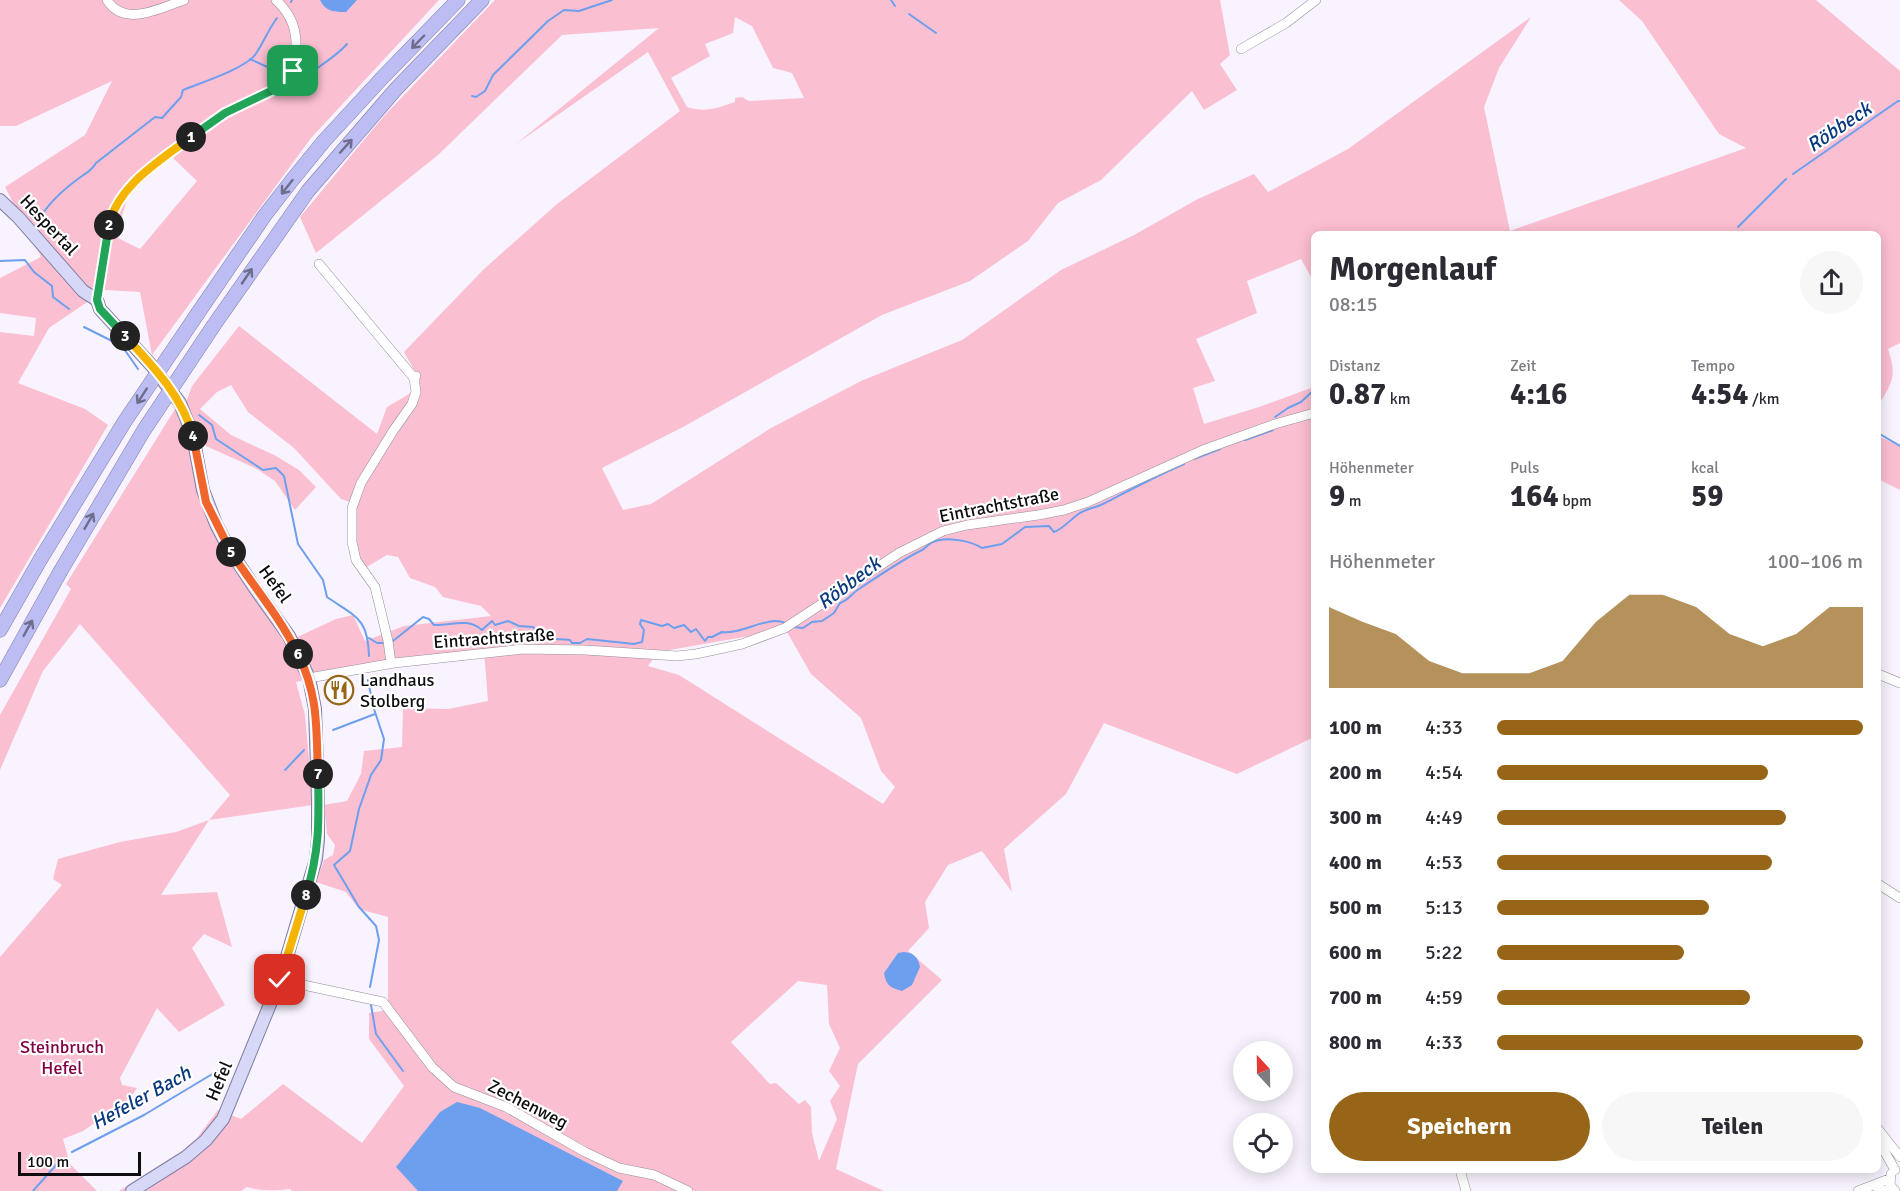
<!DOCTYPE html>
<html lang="de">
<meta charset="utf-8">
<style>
:root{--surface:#fff;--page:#f7f7f7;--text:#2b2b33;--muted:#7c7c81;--accent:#976518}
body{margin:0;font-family:Signika,sans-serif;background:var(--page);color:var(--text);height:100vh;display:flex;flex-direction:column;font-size:22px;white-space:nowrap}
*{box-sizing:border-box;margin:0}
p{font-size:20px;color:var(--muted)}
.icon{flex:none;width:33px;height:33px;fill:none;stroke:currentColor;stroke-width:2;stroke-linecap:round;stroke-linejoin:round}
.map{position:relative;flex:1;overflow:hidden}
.sheet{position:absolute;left:1311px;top:231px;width:570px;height:942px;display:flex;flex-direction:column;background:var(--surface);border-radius:9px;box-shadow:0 3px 15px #0003}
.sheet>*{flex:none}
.needle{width:39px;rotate:338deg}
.fabs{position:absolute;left:1233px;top:1041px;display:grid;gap:12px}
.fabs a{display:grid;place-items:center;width:60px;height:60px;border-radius:50%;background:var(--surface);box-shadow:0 3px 15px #0003;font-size:30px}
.scale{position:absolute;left:18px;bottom:15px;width:123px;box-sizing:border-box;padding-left:6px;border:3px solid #0e0c10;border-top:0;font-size:16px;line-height:21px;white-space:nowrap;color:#0e0c10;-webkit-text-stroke:4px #fff;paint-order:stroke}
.pin{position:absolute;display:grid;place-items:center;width:51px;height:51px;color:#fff;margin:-26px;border-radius:12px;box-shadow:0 3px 9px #0006}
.km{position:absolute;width:30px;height:30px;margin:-15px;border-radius:50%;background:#222;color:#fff;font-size:16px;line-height:30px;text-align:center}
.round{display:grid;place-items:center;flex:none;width:63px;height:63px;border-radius:32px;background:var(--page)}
.head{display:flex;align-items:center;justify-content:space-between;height:102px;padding:0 18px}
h1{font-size:33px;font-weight:700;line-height:45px}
.metrics{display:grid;grid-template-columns:repeat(3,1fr);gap:9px;height:102px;padding:6px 18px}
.metrics div{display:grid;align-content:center}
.metrics b{font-size:30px;font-weight:700}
.metrics small{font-size:16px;font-weight:400}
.metrics p{font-size:16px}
.chart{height:168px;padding:12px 18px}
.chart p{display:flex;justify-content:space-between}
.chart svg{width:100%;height:108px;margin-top:6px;fill:var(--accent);opacity:.7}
.action{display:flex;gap:12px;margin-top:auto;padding:12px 18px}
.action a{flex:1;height:69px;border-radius:36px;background:var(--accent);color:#fff;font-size:24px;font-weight:700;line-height:69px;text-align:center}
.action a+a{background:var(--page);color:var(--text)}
ul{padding:0 18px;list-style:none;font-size:20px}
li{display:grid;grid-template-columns:96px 72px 1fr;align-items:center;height:45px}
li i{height:15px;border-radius:8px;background:var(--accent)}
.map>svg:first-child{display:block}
.green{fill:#fbbfd2;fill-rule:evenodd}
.water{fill:#6d9fef}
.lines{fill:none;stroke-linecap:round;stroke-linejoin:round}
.stream{stroke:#6d9fef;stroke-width:2}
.minor-casing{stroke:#958e9b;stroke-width:10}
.major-casing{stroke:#7f7fa4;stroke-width:14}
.highway-casing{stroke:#7f7fa4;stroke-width:15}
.minor{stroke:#fff;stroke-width:9}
.major{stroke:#d7d7f8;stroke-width:12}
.highway{stroke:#bcbdf3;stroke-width:14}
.highway-bridge-casing{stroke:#7f7fa4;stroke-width:15;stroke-linecap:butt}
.highway-bridge{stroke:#bcbdf3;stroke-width:14}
.oneway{stroke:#6e6d8d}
.split-1-casing{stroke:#fff;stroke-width:12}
.split-2-casing{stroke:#fff;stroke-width:12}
.split-3-casing{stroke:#fff;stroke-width:12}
.split-4-casing{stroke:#fff;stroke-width:12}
.split-5-casing{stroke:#fff;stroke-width:12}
.split-6-casing{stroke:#fff;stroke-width:12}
.split-7-casing{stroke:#fff;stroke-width:12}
.split-8-casing{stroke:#fff;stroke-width:12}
.split-9-casing{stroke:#fff;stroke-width:12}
.split-1{stroke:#22a559;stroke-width:8}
.split-2{stroke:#f5b400;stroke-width:8}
.split-3{stroke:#22a559;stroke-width:8}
.split-4{stroke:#f5b400;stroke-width:8}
.split-5{stroke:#f0652b;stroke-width:8}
.split-6{stroke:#f0652b;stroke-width:8}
.split-7{stroke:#f0652b;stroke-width:8}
.split-8{stroke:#22a559;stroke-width:8}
.split-9{stroke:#f5b400;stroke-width:8}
.labels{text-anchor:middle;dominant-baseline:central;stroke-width:4.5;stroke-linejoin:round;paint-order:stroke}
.street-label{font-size:18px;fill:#0e0c10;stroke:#fff}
.poi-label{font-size:18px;fill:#0e0c10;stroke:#fff;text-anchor:start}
.park-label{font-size:18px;fill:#800044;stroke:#fff}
.water-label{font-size:20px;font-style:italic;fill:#0c3a7f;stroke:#fff}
</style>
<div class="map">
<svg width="1900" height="1191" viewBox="0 0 1900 1191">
<rect width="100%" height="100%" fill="#f8f3fe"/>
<path class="green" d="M0,0h439l-128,138 -159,217 -12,-63 -35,-2 -56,38 -31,55 67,26 23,16 -108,183v-276l34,4 2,-18 -36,-5v-35l41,-21 -36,-70 80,-52 27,-54 -96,45h-16zM172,157l25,24 -57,68 -24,-12 12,-42z
M495,0h725l10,55 -10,9 17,26 -33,20 -12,-19 -91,89 -43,23 -30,38 -58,40 -88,34 -199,112 -81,41 21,42 28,-6 120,-76 90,-47 101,-41 99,-70 73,-35 64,-36 56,-25 14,18 80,-43 183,-132 -32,51 -15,39 26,124 236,-83 -27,-14 -77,-113 -23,-21h197l84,71v272l-12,6c9,27 5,33 -10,57v-172h-564v48l-13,-23 -54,22 10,32 -61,26 19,42 -22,7 11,36 55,-17 55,-20v350l-77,37 -133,-51 -38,71 -62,55 8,43 -30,-41 -34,14 -23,37 4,26 -21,23 34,29 -84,84 -22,105 48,22h-592l-2,-2c-14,2 -30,2 -43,-2l-6,4h-122l62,-39 16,-14 21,-28 23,9 42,-35 79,59 42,-57 -35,-47v-26l19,-3v-93l-29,-8 -13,-17 -30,-10 8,-22 9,-5 2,-10 -8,-11 -3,-29 23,-4 14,-27 3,-23 38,-4 1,-39 45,1 40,-8 -4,-51 -121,18 -67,14 9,33 8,90 -104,15 -48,75 56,-3 15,55 -28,-13 -12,14 33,57 -46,27 -22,-24 -37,70 2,7 15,3 -8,12 -46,31 -20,8 7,25 27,27h-97v-234l62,-72 -9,-6 5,-20 62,-17 56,-10 33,-12 21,-25 -150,-171 -37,47 -43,99v-55l71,-126 -5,-5 111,-178 3,-3 26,99 85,138 45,-21 17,-4 12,26 39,-15 87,-10 -10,-10 -38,-9 -8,-10 -25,-9 -12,-21 -11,-2 -22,13 -10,-20 1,-44 -15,-5 -47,-51 -46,-36 -17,-27 -14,7 -17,17 31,26 45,21 23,14 17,17 -21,23 -20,-29 -18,-12 -51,-23 -21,-41 7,-19 47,-60 138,108 10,-27 22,-13 11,-13 -16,-29 80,-83 73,-65 123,-93 -32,-59 -132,92 143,-116 -97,7 -124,120 -122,98 -16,-36 84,-101zM735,17l17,9 21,42 19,5 12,25 -55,3 -7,-4 -7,1v4c-18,6 -29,11 -48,5l-16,-29 39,-22 -5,-12 28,-11zM783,625l28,49 50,44 20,53 14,16 -12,17 -204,-129 -31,-9 10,-14 109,-19zM798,981l29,4 2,39 11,24 -11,23 11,15 -10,15 7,18 -18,42 -7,-28 -1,-26 -6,-7 -6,4 -23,-21 -6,1 -39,-42z
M1878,436l22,10v44l-22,-11z"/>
<path class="water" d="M320,0h37l-11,12c-12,0 -20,0 -26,-12z
M904,952c10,1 14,5 16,15l-8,18 -10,6c-12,-3 -16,-6 -18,-18l14,-20z
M457,1102l23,6 143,73 -6,10h-199l-22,-24 44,-55z"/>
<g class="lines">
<path class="stream" d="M891,0l4,6
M291,2l1,-2
M909,14l27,19
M250,59l26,12
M294,81l5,1c16,-14 35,-23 48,-38
M472,96l4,1 9,-6 8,-16 55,-54 16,-11 15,1 33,-11
M1793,174l105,-73h2
M38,221c10,-18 27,-33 44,-45 6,-4 10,-6 14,-13l59,-46 7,1 19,-21 2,-7c17,-7 61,-21 72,-35 8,-11 13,-25 22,-37
M1738,227l48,-48
M1731,234l2,-2
M0,261l25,-1 9,12 18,14 1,11 16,12
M84,327l38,19 16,23
M199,415l13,10 4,14 47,31 13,-2 8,8 14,68 25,36 4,17c29,20 41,21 42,59
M1275,417l13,-9 13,-6 13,-12
M1878,433l22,13
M1245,440l28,-10
M1194,459l26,-10
M793,627l10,1 9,-6 10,-1 12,-8 6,-10c8,-2 12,-10 19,-14 21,-14 41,-28 63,-39 4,-2 7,-7 11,-8 13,-6 38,-1 49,6l20,-4 23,-17 24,-1 5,6c10,-4 15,-11 23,-17 7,-6 18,-7 26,-11 27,-14 53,-28 81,-40
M369,638l8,5h6
M393,641l30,-24 6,2 5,6c16,1 33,-8 48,5l10,-9 3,4 13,-4 11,5 14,1c13,15 20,11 37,13l2,3h8l7,-4 47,5 8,-2 2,-12 -4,-6 1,-4 21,6 6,-2 6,4 10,-3 7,7 5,-3 9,12 3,-4h4l10,-5c19,3 46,-17 63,-9
M368,680l5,26 11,33 -3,21 -10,15 -12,34 -9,42 -16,14 25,42 17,19 3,14 -9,47
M333,730l42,-16
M285,770l19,-20
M371,1005l5,29 27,37
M72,1152l72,-37 80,-48
M33,1191l23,-26"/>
<g class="minor-casing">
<path id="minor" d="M107,0c17,28 53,8 77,0
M1241,49l45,-26 30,-23
M319,264l95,114
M97,300l14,-84 6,-13 8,-12c29,-28 64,-55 98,-77 23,-15 53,-19 70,-43 3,-5 3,-12 3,-18 1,-22 -3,-37 -20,-53
M391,663l-3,-22 -13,-54 -19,-27 -4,-18v-34l9,-25 32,-52 19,-27 4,-12 -2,-14 2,-2
M1878,674l22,9
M309,678l85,-15 129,-14 62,1 92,6 19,-2 46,-10 43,-16 114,-75 44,-22 24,-6 71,-10 26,-5 24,-8 115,-52 72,-26 39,-11
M1878,884l22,14
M280,980l103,22 49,65 22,20 52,20 79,45 34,16 35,7 34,16
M1878,1129l22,28
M1878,1140l17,30
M1460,1170l6,21
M1891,1174l-1,11 5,6
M1858,1191l31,-12
M1878,1191l15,-1"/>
</g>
<g class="major-casing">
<path id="major" d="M0,200l18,17 65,74 14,9 3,9 52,57 28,37 13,33 10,54 13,34 13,25 25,38 35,49 20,42 6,31 3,90v40l-2,20 -36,121 -57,139 -17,21 -20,17 -54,34"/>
</g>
<g class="highway-casing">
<path id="highway" d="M198,313l67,-98 28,-36 31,-38 59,-64 75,-77
M214,325l94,-134 88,-102 86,-89
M0,630l40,-70
M0,680l60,-108"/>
</g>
<use href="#minor" class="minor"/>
<use href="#major" class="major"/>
<use href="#highway" class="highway"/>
<g class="highway-bridge-casing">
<path id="highway-bridge" d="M40,560l85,-139 73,-108
M60,572l84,-142 70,-105"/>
</g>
<use href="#highway-bridge" class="highway-bridge"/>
</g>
<defs><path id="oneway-shaft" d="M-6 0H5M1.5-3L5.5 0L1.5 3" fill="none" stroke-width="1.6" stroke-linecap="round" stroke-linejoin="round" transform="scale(1.5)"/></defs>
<g class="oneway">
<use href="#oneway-shaft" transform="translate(418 42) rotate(134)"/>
<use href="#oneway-shaft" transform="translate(346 146) rotate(-48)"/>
<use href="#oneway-shaft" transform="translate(287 187) rotate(128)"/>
<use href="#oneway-shaft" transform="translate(247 276) rotate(-56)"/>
<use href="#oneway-shaft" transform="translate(142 396) rotate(123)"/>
<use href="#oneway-shaft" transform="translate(89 521) rotate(-60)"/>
<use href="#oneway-shaft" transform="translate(28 628) rotate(-61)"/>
</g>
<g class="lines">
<g class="split-1-casing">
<path id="split-1" d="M191,137l34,-24 48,-23 20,-19"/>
</g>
<g class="split-2-casing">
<path id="split-2" d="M109,225c9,-40 51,-64 82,-88"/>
</g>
<g class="split-3-casing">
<path id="split-3" d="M109,225l-12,75 3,9 25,27"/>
</g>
<g class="split-4-casing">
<path id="split-4" d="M125,336c28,30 57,60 68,100"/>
</g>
<g class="split-5-casing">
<path id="split-5" d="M193,436l13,66 25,50"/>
</g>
<g class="split-6-casing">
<path id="split-6" d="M231,552c22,34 49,65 67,102"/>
</g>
<g class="split-7-casing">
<path id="split-7" d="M298,654c21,43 18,74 20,120"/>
</g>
<g class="split-8-casing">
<path id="split-8" d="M306,895c14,-45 13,-75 12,-121"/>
</g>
<g class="split-9-casing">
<path id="split-9" d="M280,980l26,-85"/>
</g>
<use href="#split-1" class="split-1"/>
<use href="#split-2" class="split-2"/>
<use href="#split-3" class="split-3"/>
<use href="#split-4" class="split-4"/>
<use href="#split-5" class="split-5"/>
<use href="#split-6" class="split-6"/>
<use href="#split-7" class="split-7"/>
<use href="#split-8" class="split-8"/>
<use href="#split-9" class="split-9"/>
</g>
<defs>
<g id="restaurant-ring" transform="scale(1.5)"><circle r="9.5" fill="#fff" stroke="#976518" stroke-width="1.5"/><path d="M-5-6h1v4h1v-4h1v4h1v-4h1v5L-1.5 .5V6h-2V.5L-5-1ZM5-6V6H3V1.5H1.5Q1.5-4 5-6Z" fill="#976518"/></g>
</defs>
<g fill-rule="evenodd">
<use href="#restaurant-ring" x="339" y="690"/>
</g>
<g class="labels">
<g class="street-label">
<text transform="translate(49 225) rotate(47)">Hespertal</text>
<text transform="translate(999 505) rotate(-11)">Eintrachtstraße</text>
<text transform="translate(275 584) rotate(54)">Hefel</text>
<text transform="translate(494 638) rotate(-4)">Eintrachtstraße</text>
<text transform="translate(219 1081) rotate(-67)">Hefel</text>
<text transform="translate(528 1104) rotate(27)">Zechenweg</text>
</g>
<g class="poi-label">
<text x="360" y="680">Landhaus<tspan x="360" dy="21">Stolberg</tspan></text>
</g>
<g class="park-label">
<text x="62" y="1047">Steinbruch<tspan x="62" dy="21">Hefel</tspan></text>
</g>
<g class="water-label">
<text transform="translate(1839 127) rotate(-34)">Röbbeck</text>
<text transform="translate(849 583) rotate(-37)">Röbbeck</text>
<text transform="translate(141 1098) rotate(-29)">Hefeler Bach</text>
</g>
</g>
</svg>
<div class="fabs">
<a><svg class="needle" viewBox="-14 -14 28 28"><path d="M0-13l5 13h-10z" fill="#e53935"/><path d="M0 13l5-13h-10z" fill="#7c7c81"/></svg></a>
<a><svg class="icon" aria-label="locate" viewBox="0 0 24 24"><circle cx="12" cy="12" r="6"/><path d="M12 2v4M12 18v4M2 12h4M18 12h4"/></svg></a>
</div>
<div class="scale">100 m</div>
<div class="pin" style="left:293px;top:71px;background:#1e9e55"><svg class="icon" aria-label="arrive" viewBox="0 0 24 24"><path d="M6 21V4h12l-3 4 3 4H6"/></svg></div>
<div class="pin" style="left:280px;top:980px;background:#d93025"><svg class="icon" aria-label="check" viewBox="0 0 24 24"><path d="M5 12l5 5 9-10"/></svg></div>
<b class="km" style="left:191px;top:137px">1</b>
<b class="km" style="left:109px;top:225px">2</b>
<b class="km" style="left:125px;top:336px">3</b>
<b class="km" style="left:193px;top:436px">4</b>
<b class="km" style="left:231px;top:552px">5</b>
<b class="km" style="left:298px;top:654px">6</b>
<b class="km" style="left:318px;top:774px">7</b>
<b class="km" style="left:306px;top:895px">8</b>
<section class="sheet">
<div class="head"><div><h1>Morgenlauf</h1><p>08:15</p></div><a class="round"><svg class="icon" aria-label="share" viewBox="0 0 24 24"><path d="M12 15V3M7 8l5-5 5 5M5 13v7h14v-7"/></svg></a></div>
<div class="metrics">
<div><p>Distanz</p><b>0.87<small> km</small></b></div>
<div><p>Zeit</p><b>4:16</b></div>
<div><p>Tempo</p><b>4:54<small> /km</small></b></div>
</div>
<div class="metrics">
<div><p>Höhenmeter</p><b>9<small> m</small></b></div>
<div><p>Puls</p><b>164<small> bpm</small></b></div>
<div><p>kcal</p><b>59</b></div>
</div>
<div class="chart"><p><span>Höhenmeter</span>100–106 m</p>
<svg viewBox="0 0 160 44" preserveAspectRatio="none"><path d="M0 44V11L10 17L20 22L30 33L40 38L50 38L60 38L70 33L80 17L90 6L100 6L110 11L120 22L130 27L140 22L150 11L160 11V44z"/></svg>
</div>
<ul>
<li><b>100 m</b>4:33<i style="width:100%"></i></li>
<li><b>200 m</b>4:54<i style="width:74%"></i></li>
<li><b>300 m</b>4:49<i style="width:79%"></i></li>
<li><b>400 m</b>4:53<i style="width:75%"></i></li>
<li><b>500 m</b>5:13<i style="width:58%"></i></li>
<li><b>600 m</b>5:22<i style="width:51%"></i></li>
<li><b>700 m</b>4:59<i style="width:69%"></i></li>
<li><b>800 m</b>4:33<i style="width:100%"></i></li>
</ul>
<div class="action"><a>Speichern</a><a>Teilen</a></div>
</section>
</div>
